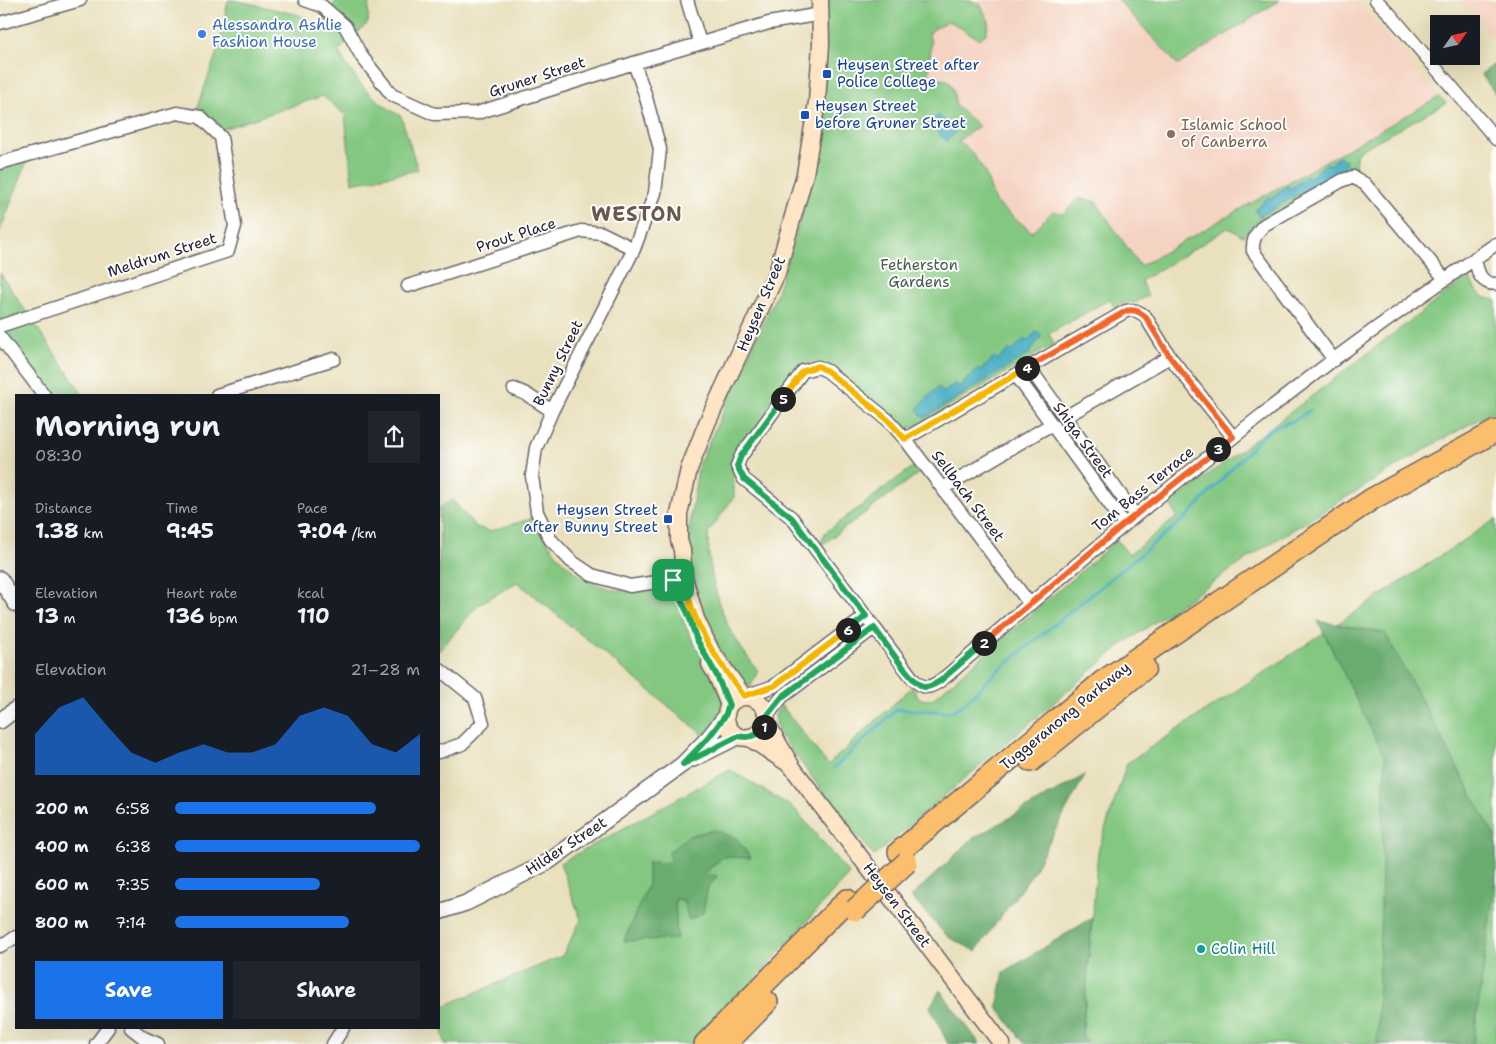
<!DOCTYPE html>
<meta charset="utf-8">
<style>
:root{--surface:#171b24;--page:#20242c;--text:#f1f3f6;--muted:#9ea1a6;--accent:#1a73e8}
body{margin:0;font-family:"Shantell Sans",sans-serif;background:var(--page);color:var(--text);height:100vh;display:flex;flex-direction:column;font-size:19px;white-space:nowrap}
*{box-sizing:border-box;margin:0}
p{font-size:16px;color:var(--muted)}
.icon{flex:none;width:28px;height:28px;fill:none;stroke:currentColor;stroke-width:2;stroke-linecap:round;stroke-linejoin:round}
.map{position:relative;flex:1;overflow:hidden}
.drawer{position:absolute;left:15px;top:394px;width:425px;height:635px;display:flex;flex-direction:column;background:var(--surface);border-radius:0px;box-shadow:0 5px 20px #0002}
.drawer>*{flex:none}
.needle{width:32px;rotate:56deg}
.buttons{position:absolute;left:1430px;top:15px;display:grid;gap:10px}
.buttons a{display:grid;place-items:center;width:50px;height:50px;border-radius:0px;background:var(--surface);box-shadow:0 5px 20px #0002;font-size:25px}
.pin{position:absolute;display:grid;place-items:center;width:42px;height:42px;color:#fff;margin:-21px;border-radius:10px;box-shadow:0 2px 8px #0006}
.km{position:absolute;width:25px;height:25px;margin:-12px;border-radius:50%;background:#222;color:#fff;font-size:14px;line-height:25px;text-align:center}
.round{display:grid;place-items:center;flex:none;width:52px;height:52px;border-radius:0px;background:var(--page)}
.headline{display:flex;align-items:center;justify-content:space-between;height:85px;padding:0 20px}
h1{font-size:28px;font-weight:700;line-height:38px}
.metrics{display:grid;grid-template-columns:repeat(3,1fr);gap:8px;height:85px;padding:5px 20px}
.metrics div{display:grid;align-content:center}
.metrics b{font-size:21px;font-weight:700}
.metrics small{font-size:14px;font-weight:400}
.metrics p{font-size:14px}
.chart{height:140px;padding:10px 20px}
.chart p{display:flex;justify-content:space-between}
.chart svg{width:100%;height:90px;margin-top:5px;fill:var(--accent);opacity:.7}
.button{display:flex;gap:10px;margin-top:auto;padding:10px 20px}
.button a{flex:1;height:58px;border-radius:0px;background:var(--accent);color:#fff;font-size:20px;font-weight:700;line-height:58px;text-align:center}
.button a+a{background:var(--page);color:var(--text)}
ul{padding:0 20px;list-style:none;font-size:16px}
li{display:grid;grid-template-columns:80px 60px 1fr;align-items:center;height:38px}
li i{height:12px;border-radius:6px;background:var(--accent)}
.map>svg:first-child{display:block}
.built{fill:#f5d3c2}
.green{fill:#83c781;stroke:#52745e}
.forest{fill:#6aac6f;stroke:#466755}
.water{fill:#40aac0;stroke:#31667e}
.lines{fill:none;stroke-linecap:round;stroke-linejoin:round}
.stream{stroke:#40aac0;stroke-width:3}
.minor-casing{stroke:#686468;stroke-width:15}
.tertiary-casing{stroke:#686468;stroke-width:18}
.secondary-casing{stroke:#686468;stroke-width:19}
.motorway-casing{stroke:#686468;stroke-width:24}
.minor{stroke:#fff;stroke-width:12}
.tertiary{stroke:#fff;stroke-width:15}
.secondary{stroke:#fde5c5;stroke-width:16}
.motorway{stroke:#fabe6d;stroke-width:21}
.motorway-bridge-casing{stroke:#686468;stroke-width:24;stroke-linecap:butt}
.motorway-bridge{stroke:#fabe6d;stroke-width:21}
.split-1-casing{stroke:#fff;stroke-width:10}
.split-2-casing{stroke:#fff;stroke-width:10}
.split-3-casing{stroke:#fff;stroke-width:10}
.split-4-casing{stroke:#fff;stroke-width:10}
.split-5-casing{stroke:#fff;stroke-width:10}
.split-6-casing{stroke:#fff;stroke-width:10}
.split-7-casing{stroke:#fff;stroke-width:10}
.split-1{stroke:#22a559;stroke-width:6}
.split-2{stroke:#22a559;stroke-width:6}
.split-3{stroke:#f0652b;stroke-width:6}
.split-4{stroke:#f0652b;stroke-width:6}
.split-5{stroke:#f5b400;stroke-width:6}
.split-6{stroke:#22a559;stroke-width:6}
.split-7{stroke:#f5b400;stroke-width:6}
.shop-dot{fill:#3f7fe0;stroke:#fdfcf7;stroke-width:2}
.transit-dot{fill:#1a4fb4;stroke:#fdfcf7;stroke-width:2}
.education-dot{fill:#8d6e63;stroke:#fdfcf7;stroke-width:2}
.culture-dot{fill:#0f9aa8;stroke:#fdfcf7;stroke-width:2}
.labels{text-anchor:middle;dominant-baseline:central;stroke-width:4;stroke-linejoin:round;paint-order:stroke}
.shop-label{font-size:15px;fill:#366cbe;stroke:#fdfcf7;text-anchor:start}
.transit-label{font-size:15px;fill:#164399;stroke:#fdfcf7;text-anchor:start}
.street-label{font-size:15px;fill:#22223b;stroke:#fdfcf7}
.education-label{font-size:15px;fill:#785e54;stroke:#fdfcf7;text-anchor:start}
.park-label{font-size:15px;fill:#445c54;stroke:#fdfcf7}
.culture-label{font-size:15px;fill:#0d838f;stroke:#fdfcf7;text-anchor:start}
.district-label{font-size:20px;font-weight:bold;letter-spacing:1px;fill:#6a5652;stroke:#fdfcf7}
</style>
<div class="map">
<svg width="1496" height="1044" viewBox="0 0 1496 1044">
<rect width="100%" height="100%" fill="#fdfcf7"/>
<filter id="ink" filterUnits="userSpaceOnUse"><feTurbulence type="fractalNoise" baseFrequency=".02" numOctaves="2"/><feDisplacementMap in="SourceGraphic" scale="10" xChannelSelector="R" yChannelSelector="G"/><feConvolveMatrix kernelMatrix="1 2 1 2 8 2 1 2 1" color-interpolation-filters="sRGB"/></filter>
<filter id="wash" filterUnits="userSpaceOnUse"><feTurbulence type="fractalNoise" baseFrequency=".0096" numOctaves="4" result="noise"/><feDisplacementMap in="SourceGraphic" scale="20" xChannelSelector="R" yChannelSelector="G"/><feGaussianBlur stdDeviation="1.12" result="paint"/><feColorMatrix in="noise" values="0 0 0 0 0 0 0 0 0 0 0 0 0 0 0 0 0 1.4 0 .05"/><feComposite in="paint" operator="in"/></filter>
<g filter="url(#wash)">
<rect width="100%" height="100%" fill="#e9e0bd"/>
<path class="built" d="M972,0h384l83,97 -300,169 -43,-64 -18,-4 -15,16 -10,-3 -21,21 -37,-30 -10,-30 -15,-22 -12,-9 20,-15 -22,-20 -3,-17 -22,-10 -2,-3 2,-34 -2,-7 2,-4 15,-9h5l28,17 1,-35z
M1461,0h35v41z"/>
<path class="green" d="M228,0h7l64,15 19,11 17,-23 1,-3h33l-1,23 -30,28c17,28 33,49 63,65l17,54 -66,13 -7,-68 -22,-19 -103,34 -24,-18 23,-66z
M826,0h130l16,1 8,3 9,17 -3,13 -7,5 -28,-17h-5l-15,9 -2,4 2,7 -2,34 2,3 3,1 4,-1 10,1 5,9 3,17 23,20 -21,15 12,9 15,22 10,30 37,30 21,-21 11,3 14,-16 18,4 44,64 299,-169 7,6 -89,49 -3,18 -99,54 -12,12 -15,-8 -87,53 7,14 -13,8 -8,-1 -12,7 -5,-10 -61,35 5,10 -140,83 -6,1 -6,-2 -13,-9 -70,-54 -10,-1 -11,8 -64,98v29l-26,36 1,23 3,20 7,28 9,22 13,22 17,23 -8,16 -9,-6 -15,-20 -16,-28 -8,-21 -9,-31 -5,-30 3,-38 8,-49 76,-166 38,-119 9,-63z
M1118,0h162l-102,65z
M27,161l-27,70v-62z
M0,273l83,122h-35l-48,-69z
M1469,276c7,16 9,21 27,24v110l-57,31 -176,107 -143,98 -246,210 -36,-44 -60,-80 -3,-17 6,-10 47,60 84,-78 6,11 7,2 9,-2 183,-158 12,15 48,-38 -7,-13z
M918,463l5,7 -104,77 6,-14z
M452,500l24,27 14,4 43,-13c21,37 44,68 90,73 14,1 29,-1 43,-2 17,13 14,27 23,44 12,24 25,47 39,70l-23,33 -188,-154 -39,23 -39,46v-102l1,-5 -1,-36z
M1496,519v525h-408l-6,-7 16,-186 29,-88z
M730,770l64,38 55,66 -151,170h-253l-6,-25v-11l123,-52 19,-36 -21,-57z"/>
<path class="forest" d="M1496,63v32l-15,-21z
M1318,621l67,12 111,206v34l-23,171h-96l8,-286z
M1085,775l-53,99 -56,77 -28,-14 -37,-40 61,-58z
M714,830l22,8 15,20 -28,-1 -19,17 13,2 -4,6 -5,4 -5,27 -14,7 -6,-20 -8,-1 2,40 -53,2 24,-57v-22l22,1 -1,-11 19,-16z
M1092,918l-10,119 6,7h-63l-28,-37 7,-35z
M940,990l40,54h-32l-18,-37z"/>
<path class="water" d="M938,115l18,16 -9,10 -18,-16z
M1339,156l7,5 -2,7 -85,49 -4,-7 14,-14 3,3 15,-14 4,4 15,-13 3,2 18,-15 2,2z
M1037,331l5,4 -13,19 -105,64 -7,-9 21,-22 6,6 11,-10 4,4 19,-18 2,2 15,-14 3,3 11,-11 3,2 12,-12 3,2z"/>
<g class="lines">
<path class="stream" d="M834,768l63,-59 54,3 12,-7 32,-32 195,-159 72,-78 10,-8 24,-8 14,-10"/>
</g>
</g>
<g filter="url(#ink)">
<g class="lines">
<g class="minor-casing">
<path id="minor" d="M305,0l17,6 23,20 17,31 30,38 42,19 43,-1 157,-50 135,-40 52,-9
M687,0l13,43
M1376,0l13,13 107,126
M0,23l80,-23
M634,63l11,31 15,55 -5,44 -21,56 -82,162 -16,37 -4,28 5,36 13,27 21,22 21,14 38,11 54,-8
M0,163l177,-50 23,4 21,20 14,89 -7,25 -228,75
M1475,258c2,13 5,26 21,26
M408,286l173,-55 21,2 32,16
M0,337l44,58
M1334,360l-81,-109c-1,-11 3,-18 11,-26l79,-45 10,-3 12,7 80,95
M1030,366l6,11 99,138
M1016,375l108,149
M514,389l12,5 26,17
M217,395l117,-36
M1065,417l105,-60
M905,439l221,-128c8,-2 12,0 19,5l25,41 63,80
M943,488l109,-64
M1029,603l-124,-164 -17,-19 -61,-49 -9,-4 -15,4 -62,85 -4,10 7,13 48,39 121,161c14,15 23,5 36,-5 124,-109 252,-214 384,-314 53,-40 108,-78 163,-116
M439,669l36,29 8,25 -21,21 -23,8
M746,696l28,-10 92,-70
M766,717l16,-20 92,-69
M0,946l16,-9
M131,1028l13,10 14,6
M96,1044l12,-16
M333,1044l10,-16"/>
</g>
<g class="tertiary-casing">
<path id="tertiary" d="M0,579l16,25
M0,721l16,-12
M693,759l46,-23
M439,912l27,-9 82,-41 46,-33 89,-65 26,-27 16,-20"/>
</g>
<g class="secondary-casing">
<path id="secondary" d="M710,664l7,12 12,29c-12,23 15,45 32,25 18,-19 -12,-47 -32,-25
M744,697l-33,-46 -15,-32 -12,-41 -2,-28 -3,-10v-26l10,-45 18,-46 70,-150 28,-99 12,-72 4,-58 -1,-44
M766,722l26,45 210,277
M748,737l38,25"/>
</g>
<g class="motorway-casing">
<path id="motorway" d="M1031,761l114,-93
M899,852l203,-170 270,-183 124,-68
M705,1044l142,-144
M726,1044l41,-42"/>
</g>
<use href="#minor" class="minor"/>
<use href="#tertiary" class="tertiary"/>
<use href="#secondary" class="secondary"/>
<use href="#motorway" class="motorway"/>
<g class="motorway-bridge-casing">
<path id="motorway-bridge" d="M855,910l52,-48"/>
</g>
<use href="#motorway-bridge" class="motorway-bridge"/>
</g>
</g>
<g class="lines" filter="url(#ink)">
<g class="split-1-casing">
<path id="split-1" d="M673,580l5,13 11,23 7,22 21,38 12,29 -4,11 -16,21 -26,27 56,-28c11,3 19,-1 25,-9"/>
</g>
<g class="split-2-casing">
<path id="split-2" d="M764,727l2,-10 16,-20 92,-69c9,11 39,58 51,59 6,0 10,-3 15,-6l44,-38"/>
</g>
<g class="split-3-casing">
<path id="split-3" d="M984,643l140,-119 94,-75"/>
</g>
<g class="split-4-casing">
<path id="split-4" d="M1027,368l99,-57c8,-2 12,0 19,5l25,41 63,80 -15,12"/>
</g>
<g class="split-5-casing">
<path id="split-5" d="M783,399l20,-28 15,-5 9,5 61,49 17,19 122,-71"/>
</g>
<g class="split-6-casing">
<path id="split-6" d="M783,399l-42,57 -4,10 7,13 48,39 74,98 -18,14"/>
</g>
<g class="split-7-casing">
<path id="split-7" d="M673,580l11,-2c8,47 33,82 60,118l30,-10 74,-56"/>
</g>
<use href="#split-1" class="split-1"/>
<use href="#split-2" class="split-2"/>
<use href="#split-3" class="split-3"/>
<use href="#split-4" class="split-4"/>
<use href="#split-5" class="split-5"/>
<use href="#split-6" class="split-6"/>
<use href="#split-7" class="split-7"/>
</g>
<circle class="shop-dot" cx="202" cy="34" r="5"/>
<g class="transit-dot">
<rect x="822" y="69" width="10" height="10" rx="2.5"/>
<rect x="800" y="110" width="10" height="10" rx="2.5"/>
<rect x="663" y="514" width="10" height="10" rx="2.5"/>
</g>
<circle class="education-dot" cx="1171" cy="134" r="5"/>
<circle class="culture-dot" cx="1201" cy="949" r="5"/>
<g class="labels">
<g class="shop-label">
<text x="212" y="25">Alessandra Ashlie<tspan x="212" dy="17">Fashion House</tspan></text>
</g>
<g class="transit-label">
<text x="837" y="65">Heysen Street after<tspan x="837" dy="17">Police College</tspan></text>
<text x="815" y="106">Heysen Street<tspan x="815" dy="17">before Gruner Street</tspan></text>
<text x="658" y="510" text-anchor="end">Heysen Street<tspan x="658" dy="17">after Bunny Street</tspan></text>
</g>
<g class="street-label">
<text transform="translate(537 77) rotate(-18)">Gruner Street</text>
<text transform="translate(516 235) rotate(-18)">Prout Place</text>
<text transform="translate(162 255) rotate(-18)">Meldrum Street</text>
<text transform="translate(761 304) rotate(-67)">Heysen Street</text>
<text transform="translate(558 363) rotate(-64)">Bunny Street</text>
<text transform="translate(1083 440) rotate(54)">Shiga Street</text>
<text transform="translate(1143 489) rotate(-39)">Tom Bass Terrace</text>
<text transform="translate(968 496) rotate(53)">Sellbach Street</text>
<text transform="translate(1065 716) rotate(-39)">Tuggeranong Parkway</text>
<text transform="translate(566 846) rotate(-33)">Hilder Street</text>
<text transform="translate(897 905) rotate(53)">Heysen Street</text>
</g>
<g class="education-label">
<text x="1181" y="125">Islamic School<tspan x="1181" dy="17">of Canberra</tspan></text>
</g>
<g class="park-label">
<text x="919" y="265">Fetherston<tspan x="919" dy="17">Gardens</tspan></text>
</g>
<g class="culture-label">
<text x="1211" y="949">Colin Hill</text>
</g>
<g class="district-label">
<text x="637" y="214">WESTON</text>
</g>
</g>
</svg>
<div class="buttons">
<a><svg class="needle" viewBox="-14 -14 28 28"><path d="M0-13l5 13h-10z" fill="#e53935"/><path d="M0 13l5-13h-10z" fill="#9ea1a6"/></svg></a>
</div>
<div class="pin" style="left:673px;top:580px;background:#1e9e55"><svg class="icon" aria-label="arrive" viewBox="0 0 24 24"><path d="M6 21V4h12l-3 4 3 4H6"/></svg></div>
<b class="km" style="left:764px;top:727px">1</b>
<b class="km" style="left:984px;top:643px">2</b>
<b class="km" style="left:1218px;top:449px">3</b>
<b class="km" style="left:1027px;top:368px">4</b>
<b class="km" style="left:783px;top:399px">5</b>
<b class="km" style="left:848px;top:630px">6</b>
<section class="drawer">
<div class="headline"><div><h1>Morning run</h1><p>08:30</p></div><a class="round"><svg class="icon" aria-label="share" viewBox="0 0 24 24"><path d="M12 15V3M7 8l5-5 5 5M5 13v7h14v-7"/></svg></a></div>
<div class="metrics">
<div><p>Distance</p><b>1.38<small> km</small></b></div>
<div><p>Time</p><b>9:45</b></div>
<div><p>Pace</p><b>7:04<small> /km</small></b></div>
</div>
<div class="metrics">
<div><p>Elevation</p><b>13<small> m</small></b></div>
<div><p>Heart rate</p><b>136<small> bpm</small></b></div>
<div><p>kcal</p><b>110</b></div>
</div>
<div class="chart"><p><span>Elevation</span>21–28 m</p>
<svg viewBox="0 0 160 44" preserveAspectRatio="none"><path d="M0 44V24L10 11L20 6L30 20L40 33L50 38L60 33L70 29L80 33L90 33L100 29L110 15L120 11L130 15L140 29L150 33L160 24V44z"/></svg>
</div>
<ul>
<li><b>200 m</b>6:58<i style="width:82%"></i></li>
<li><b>400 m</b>6:38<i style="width:100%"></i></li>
<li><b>600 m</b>7:35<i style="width:59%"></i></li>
<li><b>800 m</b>7:14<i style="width:71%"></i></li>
</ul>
<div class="button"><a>Save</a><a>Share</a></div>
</section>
</div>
